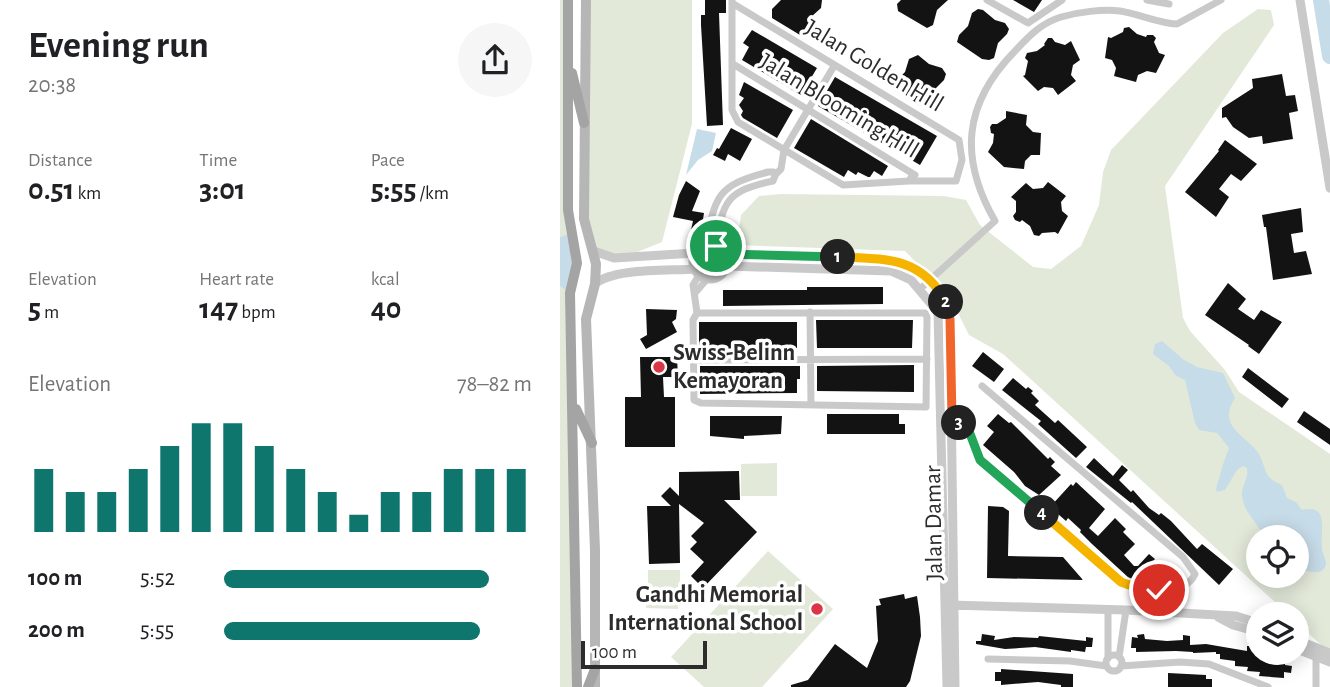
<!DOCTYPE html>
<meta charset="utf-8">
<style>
:root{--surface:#fff;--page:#f6f6f6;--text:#202124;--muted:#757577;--accent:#0f766e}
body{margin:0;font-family:"Alegreya Sans",sans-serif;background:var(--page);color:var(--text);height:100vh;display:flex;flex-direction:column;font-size:26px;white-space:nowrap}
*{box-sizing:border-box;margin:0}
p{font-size:23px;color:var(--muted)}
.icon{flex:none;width:38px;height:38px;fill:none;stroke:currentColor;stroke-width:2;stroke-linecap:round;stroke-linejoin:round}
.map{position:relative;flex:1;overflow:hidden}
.sheet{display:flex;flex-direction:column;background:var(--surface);width:560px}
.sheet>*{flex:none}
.controls{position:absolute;left:686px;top:525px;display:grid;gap:14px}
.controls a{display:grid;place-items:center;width:63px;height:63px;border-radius:50%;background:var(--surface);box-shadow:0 4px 18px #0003;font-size:35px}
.scale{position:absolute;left:21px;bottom:18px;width:126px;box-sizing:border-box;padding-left:7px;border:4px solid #2c2c2c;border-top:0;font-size:19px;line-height:24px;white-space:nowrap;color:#2c2c2c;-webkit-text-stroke:5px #fff;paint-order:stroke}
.pin{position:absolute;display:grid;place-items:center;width:60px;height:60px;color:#fff;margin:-30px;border:4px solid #fff;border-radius:50%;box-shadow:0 2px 7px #0007}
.km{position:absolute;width:35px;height:35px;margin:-18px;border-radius:50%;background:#222;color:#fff;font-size:19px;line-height:35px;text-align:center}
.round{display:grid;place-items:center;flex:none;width:74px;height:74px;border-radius:37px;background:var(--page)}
.headline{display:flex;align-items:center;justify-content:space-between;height:119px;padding:0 28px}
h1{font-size:38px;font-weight:700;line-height:52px}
.stats{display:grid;grid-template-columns:repeat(3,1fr);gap:10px;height:119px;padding:7px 28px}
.stats div{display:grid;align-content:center}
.stats b{font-size:30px;font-weight:700}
.stats small{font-size:19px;font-weight:400}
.stats p{font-size:19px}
.chart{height:196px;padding:14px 28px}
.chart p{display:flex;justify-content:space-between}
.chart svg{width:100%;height:126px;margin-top:7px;stroke:var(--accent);stroke-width:6}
ul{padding:0 28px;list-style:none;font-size:23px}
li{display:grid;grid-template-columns:112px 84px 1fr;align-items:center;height:52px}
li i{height:18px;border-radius:9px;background:var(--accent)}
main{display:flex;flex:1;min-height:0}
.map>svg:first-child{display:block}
.green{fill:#e2e9d9;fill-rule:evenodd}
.water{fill:#c6dce8}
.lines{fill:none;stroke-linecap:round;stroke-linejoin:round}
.river{stroke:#c6dce8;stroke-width:16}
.building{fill:#131313}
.minor{stroke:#c9c9c9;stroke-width:7}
.tertiary{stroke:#c9c9c9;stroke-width:9}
.secondary{stroke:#b6b6b6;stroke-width:10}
.primary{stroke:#a4a4a4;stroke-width:10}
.split-1-casing{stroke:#fff;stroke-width:14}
.split-2-casing{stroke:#fff;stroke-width:14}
.split-3-casing{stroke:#fff;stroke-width:14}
.split-4-casing{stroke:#fff;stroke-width:14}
.split-5-casing{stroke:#fff;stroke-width:14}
.split-1{stroke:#22a559;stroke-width:9}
.split-2{stroke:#f5b400;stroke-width:9}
.split-3{stroke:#f0652b;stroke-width:9}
.split-4{stroke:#22a559;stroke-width:9}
.split-5{stroke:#f5b400;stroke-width:9}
.poi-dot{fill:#dc3546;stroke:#fff;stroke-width:2.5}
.labels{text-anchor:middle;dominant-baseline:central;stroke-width:7;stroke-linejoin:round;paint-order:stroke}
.street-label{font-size:24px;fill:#2c2c2c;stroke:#fff}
.poi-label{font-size:24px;font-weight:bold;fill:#2c2c2c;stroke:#fff;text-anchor:start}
</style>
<main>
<section class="sheet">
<div class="headline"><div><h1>Evening run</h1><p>20:38</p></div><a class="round"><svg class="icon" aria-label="share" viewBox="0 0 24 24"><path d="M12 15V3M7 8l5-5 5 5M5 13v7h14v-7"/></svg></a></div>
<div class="stats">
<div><p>Distance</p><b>0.51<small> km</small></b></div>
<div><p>Time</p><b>3:01</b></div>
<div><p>Pace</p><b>5:55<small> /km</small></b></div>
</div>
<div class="stats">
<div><p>Elevation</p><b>5<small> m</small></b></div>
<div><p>Heart rate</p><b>147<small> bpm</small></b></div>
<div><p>kcal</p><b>40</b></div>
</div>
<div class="chart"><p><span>Elevation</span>78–82 m</p>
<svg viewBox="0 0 160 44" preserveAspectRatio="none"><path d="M5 44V22M15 44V30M25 44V30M35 44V22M45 44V14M55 44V6M65 44V6M75 44V14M85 44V22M95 44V30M105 44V38M115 44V30M125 44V30M135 44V22M145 44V22M155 44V22"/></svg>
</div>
<ul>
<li><b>100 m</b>5:52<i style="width:86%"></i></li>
<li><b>200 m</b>5:55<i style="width:83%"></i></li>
</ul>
</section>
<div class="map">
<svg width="770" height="687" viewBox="0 0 770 687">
<rect width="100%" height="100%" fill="#fff"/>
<path class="green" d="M0,0h8l2,233 -10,4z
M24,0h108v124l-30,118 -37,15 -31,-6 -10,-32z
M698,9l13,1 3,15 -109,161 18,132 7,13 35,39 14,22 91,62v199l-33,-30v-9h-9l-285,-260 -34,-19 -19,-38 -45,-46 -168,-6 4,-30 18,-19 22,-2 163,2 22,4 14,25 53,42 18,2 30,-23 18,-41 4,-33 8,-22 112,-117zM698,537h39v39h-39z
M0,286l10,6 7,395h-17z
M217,463v33h-36v-32z
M208,551l65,58 -71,78h-58l-33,-30z
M88,570h32v20h-32z
M86,591h33l-1,18 -32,-1z"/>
<path class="water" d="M137,129l19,4 -4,18 -14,9 -12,15z
M10,233l7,25 -7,35 -10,-7v-49z
M602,341l22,19 13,7 26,6 12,25c-20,31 15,38 25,58 7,15 4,22 22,29l5,13 9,4 6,8c28,-7 18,21 20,39 1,7 8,15 1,21 -6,5 -19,0 -26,-1v-32h-33c-6,-14 -20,-24 -22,-41 -1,-10 7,-17 5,-28l-4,-2 -6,4 -12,20 -8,2 -1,-3c4,-13 7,-27 13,-41l-12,-15 -18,-3 -4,-7 -10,-43 -10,-5 -6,-9 -16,-12 2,-10z"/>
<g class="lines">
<path class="river" d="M761,0l9,56"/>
</g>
<path class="building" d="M145,0h21v13h-7l4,112 -16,1 -6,-101v-10h4z
M221,0h41l-1,8 -10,9 -4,15 -7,3 -28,-17v-9z
M341,0h47l-11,10 -4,15 -6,3 -29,-17 -1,-7z
M453,0h29l-8,12z
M418,9l5,1 12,10 10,3 4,6 -2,5 -9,9 -4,15 -5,2 -7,-1 -25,-17 2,-7 9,-9 4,-13z
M569,27l8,7 9,3 1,-2h6l3,3 -2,4 5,11 6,2 -9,18 -9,-2 -9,4 -2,7 -22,-6 2,-8 -4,-8 -7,-2 3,-21 3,1 12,-6 1,-4z
M192,30l65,38 -16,27 -59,-35 7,-13 -6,-4z
M488,38h4l3,4 10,3 6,-4 9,19 -7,5 -2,10 5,6 -18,14 -5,-7 -9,-1 -6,4 -15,-15 2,-1 3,-14 -3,-3 2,-5 10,-2 8,-6 -1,-1z
M358,55l11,9 13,4 4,6 -2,6 -9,9 -4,14 -5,3 -7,-1 -24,-18 1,-6 9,-9 4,-13z
M722,74l4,22 9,-1 3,16 -9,2 4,26 -30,5 -1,-8 -13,2 -16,-11 -7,-10 -4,1v-10l31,-20 -1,-9z
M275,77l102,59 -17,29 -102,-59z
M184,82l49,28 -16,28 -34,-20 -2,-3 2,-4 -4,-6 5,-7 -5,-3z
M446,111l21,4 -1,10 7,7 8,1 -1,22h-9l-6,6 -1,8 -20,-2 -16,-15 5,-9 1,-9 -3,-1 -1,-6 2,-3h5l9,-6z
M251,119l77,47 -6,10 -8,-5 -4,6h-2l-10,-5 -2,3 -8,-5 -4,7 -50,-29z
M171,128l21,11 -12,22 -12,-7 -3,7 -12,-6 4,-7 2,1z
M665,140l32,24 -16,17 -10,-7 -12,15 10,8 -13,20 -31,-25 34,-41 -1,-1z
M126,181l14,10 -8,20 12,2 -3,19 -10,-2 2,-9 -20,-4 6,-22z
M488,182l18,14 -5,6 1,9 6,5 -10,18 -3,-2 -13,1 -3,3 -5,-1 -4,-9 -8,-6 -2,2 -5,-2 -2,-4 3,-4v-11l-5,-4 15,-14 7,6 10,-1z
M741,208l2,24 -12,2 3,19 12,-2 6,23 -39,6 -7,-53h-2l-2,-12z
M668,283l18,16 -8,10 16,11 7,-10 21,12 -23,32 -11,-8 1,-1 -44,-30z
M247,287h76v17l-160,2v-16h84z
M86,309l31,1 -1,9 -4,3 5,10 -31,17 -6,-10 7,-4z
M256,320h97l-1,28h-95z
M139,322h98v26l-98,1z
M423,352l21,17 -10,13 -22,-16z
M80,357h37l1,20h-15l1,20h11v50h-50v-50h16z
M354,365v27l-97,-1v-25z
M140,366h100v13h-3v14l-97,1z
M688,368l41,31 -7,9 -40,-31z
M453,378l13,11 2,-2 5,4 -2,2 8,8 -4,4 20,18 3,-3 29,27 -11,11 -38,-34 3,-3 -39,-31z
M744,411l26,18v16l-33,-23z
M267,414h72v10h6v10h-78z
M438,414l11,9 2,-1 37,37 2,-2 5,5 -4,4 10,9 -22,20 -14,-9 -11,-14 -31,-27 11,-13 -7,-6z
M150,416h72l-1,18 -37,2v3l-34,-3z
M534,458l19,18 9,-11 6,5 -9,10 12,12 2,-2 16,18 10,7 2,-2 10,8 26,28 5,-5 31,25 -14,16 -87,-83 -1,1 -45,-36z
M179,471l1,29h-16l33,32 -54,56 -12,-12 13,-14 -14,-13 7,-7 -6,-6 13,-13 -25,-19 1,59 -31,1 -2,-58h24l-10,-10 9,-9 9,9v-24z
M516,482l29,27 -16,19 9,8 17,-18 11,11 -3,3 12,12 -11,11 10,11h4l11,-12 6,5 -2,2 19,15 -5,7 -9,-3 -3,4 -5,-1 -9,-7 -5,5 -6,-2 -38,-35 -12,-12 1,-2 -13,-12 -2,3 -16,-14 21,-23 2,2z
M428,506l15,1 6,4 -1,45 55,1 20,23 -96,-2z
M344,594l1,5 12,-3 3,21 1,19 -11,45 -4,6h-115v-2l17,-5 27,-36 32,24 11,-27 -2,-35 5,-1 -2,-6z
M422,634l13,2 -1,4 20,-3 24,1 1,-2 47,5v-4l7,1 -1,9h-6l-1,5 -14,-2v2l-36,-5 -30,2 -29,-5v-3h5z
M584,634l1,5 22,2 16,-1v-5l7,1v9l16,-1 41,7v-5h7v7h13v3h3v6h15v3l7,1 -1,7 -7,-1v6l-25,-2 1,-4 -13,-1 1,-4 -13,-1v-5l-15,-2v-5h-4v-2l-23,1v-1l-17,-1 -40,1v-4h-5l1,-11 6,1 -1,-3z
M441,669l72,5v13h-12v-2l-23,-3 -37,3v-4h-6v-9h6z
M608,673l38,2v4h6v8h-44z"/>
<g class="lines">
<path class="minor" d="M172,0v110l6,12 105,63 66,-4 4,-7
M427,0l41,23 34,-23
M587,0l22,4
M172,3l227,137 3,20 -6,21h-47
M173,64l182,111
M215,175l6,-6 3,-19 50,-84
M146,245c9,-50 12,-60 62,-73h6l1,4 -2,5c-47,10 -50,20 -57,65
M360,289l75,-68c-36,-63 -32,-117 20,-170 14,-15 26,-28 46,-34 17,-5 41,-8 59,-6 19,3 38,12 57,13l44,-24
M135,293l12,-14
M250,312l1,93
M137,313h228l2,4 -1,90 -225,-4 -7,-3 -1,-80 4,-7 -4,-28 6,-10
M133,360l234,-1
M392,419l17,12 11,29 141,122c19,9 64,15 74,-8l-12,-17 -201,-171
M548,609v49
M546 663a8 8 0 1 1 16 0a8 8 0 1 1-16 0Z
M559,657l7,-47
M428,659l82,2 36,5
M561,666l59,-4 29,2 59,23
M756,687v-29"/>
<path class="tertiary" d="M740,0l30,188
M133 262a17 17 0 1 1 34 0a17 17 0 1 1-34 0Z
M34,251l20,7 81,-5
M166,254l167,6c28,8 53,28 57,59l5,368
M167,266l164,5 20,9 27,32 9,375
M35,284c18,-16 74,-13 99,-15
M390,605l176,5 110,6 22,7
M658,617l15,8 25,7
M737,640l33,13
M737,649l33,13"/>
<path class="secondary" d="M26,0l-2,219 12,45 -1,20 -9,35 9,231v137"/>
<path class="primary" d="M8,0v210l9,53 -7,30 7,394
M12,73l12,50
M16,409l16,34
M28,687l7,-18"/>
</g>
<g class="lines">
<g class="split-1-casing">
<path id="split-1" d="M156,246l10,8 112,3"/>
</g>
<g class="split-2-casing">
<path id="split-2" d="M278,257c47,2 83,-1 108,45"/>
</g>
<g class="split-3-casing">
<path id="split-3" d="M386,302l4,17 2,100 7,4"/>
</g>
<g class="split-4-casing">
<path id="split-4" d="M399,423l10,8 11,29 62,53"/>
</g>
<g class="split-5-casing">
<path id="split-5" d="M482,513l79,69 19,7 19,1"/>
</g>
<use href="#split-1" class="split-1"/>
<use href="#split-2" class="split-2"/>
<use href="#split-3" class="split-3"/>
<use href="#split-4" class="split-4"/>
<use href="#split-5" class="split-5"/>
</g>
<g class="poi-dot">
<circle cx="99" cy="367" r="7"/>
<circle cx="257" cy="609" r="7"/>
</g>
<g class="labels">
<g class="street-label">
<text transform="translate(314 66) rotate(31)">Jalan Golden Hill</text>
<text transform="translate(279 106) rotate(31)">Jalan Blooming Hill</text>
<text transform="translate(374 523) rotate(-91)">Jalan Damar</text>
</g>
<g class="poi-label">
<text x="113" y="353">Swiss-Belinn<tspan x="113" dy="28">Kemayoran</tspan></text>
<text x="243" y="595" text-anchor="end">Gandhi Memorial<tspan x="243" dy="28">International School</tspan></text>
</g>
</g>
</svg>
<div class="controls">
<a><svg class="icon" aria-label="locate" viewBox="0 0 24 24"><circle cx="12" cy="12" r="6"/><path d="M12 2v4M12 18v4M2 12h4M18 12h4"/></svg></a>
<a><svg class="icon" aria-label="layers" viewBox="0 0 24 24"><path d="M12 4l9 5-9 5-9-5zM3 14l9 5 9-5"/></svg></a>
</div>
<div class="scale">100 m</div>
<div class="pin" style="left:156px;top:246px;background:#1e9e55"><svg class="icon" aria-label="arrive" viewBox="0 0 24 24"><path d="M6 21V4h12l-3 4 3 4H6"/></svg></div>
<div class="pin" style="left:599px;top:590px;background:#d93025"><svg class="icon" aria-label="check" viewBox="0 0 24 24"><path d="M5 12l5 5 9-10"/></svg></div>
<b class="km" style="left:278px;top:257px">1</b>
<b class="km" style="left:386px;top:302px">2</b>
<b class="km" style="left:399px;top:423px">3</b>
<b class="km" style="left:482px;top:513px">4</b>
</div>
</main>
